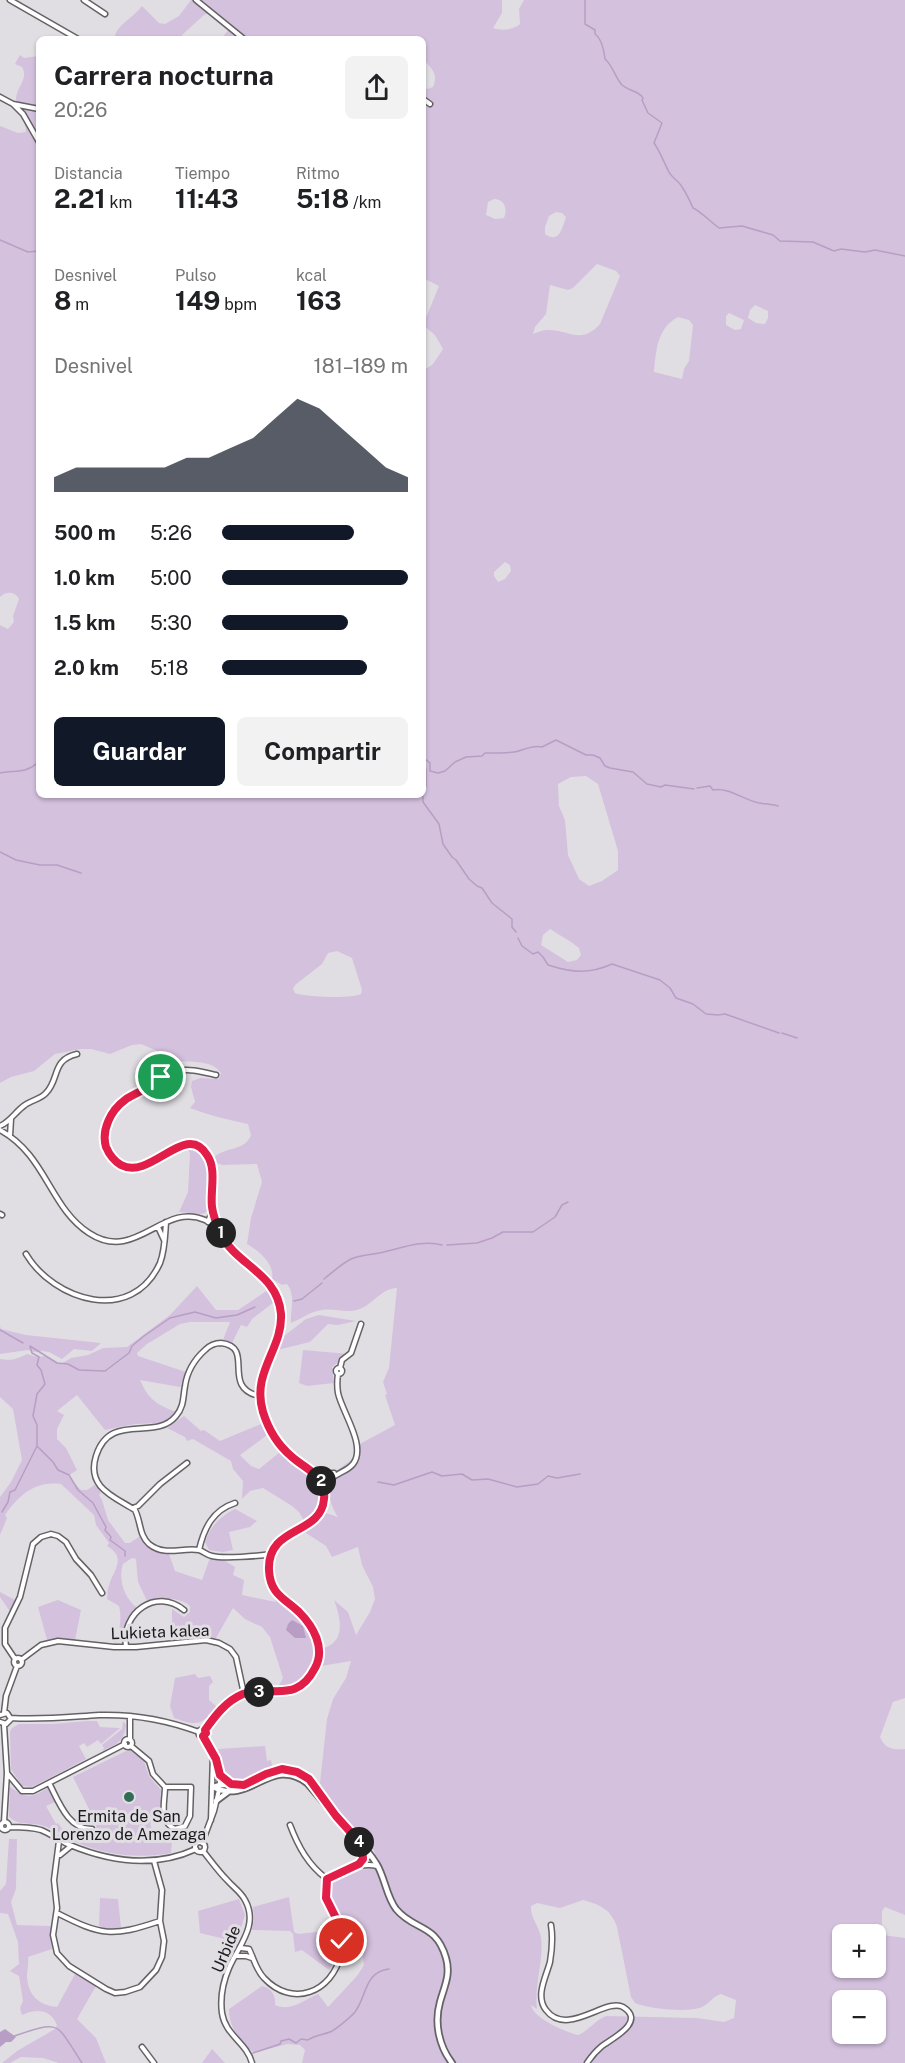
<!DOCTYPE html>
<html lang="es">
<meta charset="utf-8">
<style>
:root{--surface:#fff;--page:#f2f2f2;--text:#202124;--muted:#757577;--accent:#111827}
body{margin:0;font-family:"Public Sans",sans-serif;background:var(--page);color:var(--text);height:100vh;display:flex;flex-direction:column;font-size:22px;white-space:nowrap}
*{box-sizing:border-box;margin:0}
p{font-size:20px;color:var(--muted)}
.icon{flex:none;width:33px;height:33px;fill:none;stroke:currentColor;stroke-width:2;stroke-linecap:round;stroke-linejoin:round}
.map{position:relative;flex:1;overflow:hidden}
.sheet{position:absolute;left:36px;top:36px;width:390px;height:762px;display:flex;flex-direction:column;background:var(--surface);border-radius:9px;box-shadow:0 2px 4px #0004}
.sheet>*{flex:none}
.controls{position:absolute;left:832px;top:1924px;display:grid;gap:12px}
.controls a{display:grid;place-items:center;width:54px;height:54px;border-radius:9px;background:var(--surface);box-shadow:0 2px 4px #0004;font-size:30px}
.pin{position:absolute;display:grid;place-items:center;width:51px;height:51px;color:#fff;margin:-26px;border:3px solid #fff;border-radius:50%;box-shadow:0 2px 6px #0007}
.km{position:absolute;width:30px;height:30px;margin:-15px;border-radius:50%;background:#222;color:#fff;font-size:16px;line-height:30px;text-align:center}
.round{display:grid;place-items:center;flex:none;width:63px;height:63px;border-radius:9px;background:var(--page)}
.headline{display:flex;align-items:center;justify-content:space-between;height:102px;padding:0 18px}
h1{font-size:27px;font-weight:700;line-height:45px}
.metrics{display:grid;grid-template-columns:repeat(3,1fr);gap:9px;height:102px;padding:6px 18px}
.metrics div{display:grid;align-content:center}
.metrics b{font-size:26px;font-weight:700}
.metrics small{font-size:16px;font-weight:400}
.metrics p{font-size:16px}
.chart{height:168px;padding:12px 18px}
.chart p{display:flex;justify-content:space-between}
.chart svg{width:100%;height:108px;margin-top:6px;fill:var(--accent);opacity:.7}
.primary-button{display:flex;gap:12px;margin-top:auto;padding:12px 18px}
.primary-button a{flex:1;height:69px;border-radius:9px;background:var(--accent);color:#fff;font-size:24px;font-weight:700;line-height:69px;text-align:center}
.primary-button a+a{background:var(--page);color:var(--text)}
ul{padding:0 18px;list-style:none;font-size:20px}
li{display:grid;grid-template-columns:96px 72px 1fr;align-items:center;height:45px}
li i{height:15px;border-radius:8px;background:var(--accent)}
.map>svg:first-child{display:block}
.green{fill:#d4c1de;fill-rule:evenodd}
.water{fill:#b89ec5}
.lines{fill:none;stroke-linecap:round;stroke-linejoin:round}
.stream{stroke:#b89ec5;stroke-width:1.5}
.minor-casing{stroke:#656266;stroke-width:7}
.tertiary-casing{stroke:#656266;stroke-width:8}
.minor{stroke:#fff;stroke-width:4}
.tertiary{stroke:#fff;stroke-width:4.5}
.route-casing{stroke:#fff;stroke-width:12}
.route{stroke:#e11d48;stroke-width:8}
.poi-dot{fill:#336c54;stroke:#e1dee3;stroke-width:2}
.labels{text-anchor:middle;dominant-baseline:central;stroke-width:6;stroke-linejoin:round;paint-order:stroke}
.street-label{font-size:16px;fill:#1b1a1c;stroke:#e1dee3}
.poi-label{font-size:16px;fill:#1b1a1c;stroke:#e1dee3}
</style>
<div class="map">
<svg width="905" height="2063" viewBox="0 0 905 2063">
<rect width="100%" height="100%" fill="#e1dee3"/>
<path class="green" d="M191,0h311v13l-9,15c9,3 20,2 27,-4l-1,-15 5,-9h381v1698l-12,4 -13,35c5,12 13,13 25,12v166l-20,-8 -3,4v24l23,3v125h-603l3,-13 -5,-5 -13,-1 -33,9c-14,-11 -25,-26 -25,-44l33,-23c10,2 14,10 13,19 17,7 28,-5 43,-11l10,13 29,-31 7,-11 -3,-20 -17,-18 -14,-30 -2,-9c8,-19 31,-19 49,-19l4,-4 -9,-18 -28,-26 -18,-21 -6,-17 7,-64 6,-20 13,-21 5,-17 -30,5v-1l2,-17c23,-6 18,-30 11,-48l14,12 8,23 14,-23 5,-13 -2,-12 -11,-22 -4,-18 -26,10 -6,-11 -23,-15 14,-7 9,-11 12,4c-8,-11 -14,-32 -3,-44 5,-6 13,-10 19,-15l2,-12 39,-21 -10,-30 2,-1 -4,-12 6,-14 8,-80c-16,1 -23,15 -37,21 -13,5 -25,-1 -38,1 -11,1 -21,9 -31,13 -1,-14 5,-27 -4,-39l-5,1 -10,-6c3,-15 -13,-28 -25,-35l4,-26 11,-36 -5,-18 -35,1 -5,-2 -3,-5c8,-11 31,-6 37,-23l-3,-11c-20,-4 -39,-9 -58,-16l5,-6 -4,-15 1,-6 8,-3 19,1 2,-6c-10,-15 -35,-10 -51,-12l-6,-7 -23,-10 -9,1 -22,9 -19,-5h-10l-26,5 -21,17 -23,6 -11,6v-458l8,4 6,-7 -1,-6 6,-17c-4,-8 -13,-8 -19,-2v-471l18,7 8,-1c0,-12 -10,-21 -10,-33 0,-11 13,-20 6,-32l-7,-3 5,-9 4,3 15,-2v739l157,2 227,-2v-424l10,-7 10,-15 -8,-14 -12,-10 16,-39 -16,-8v-191l4,2 6,-2c6,-13 -2,-19 -10,-28v-20h-202l8,-10 -20,-16 -5,2 -22,20v4h-65l-2,-3c1,-10 20,-20 27,-30l17,17 6,1 14,-8zM494,199c10,0 14,9 10,19l-9,1 -9,-4 2,-13zM556,212l6,1 4,4c-4,12 -7,27 -21,17v-7l4,-11zM597,264l19,7 4,5 -20,48c-19,21 -30,6 -52,6 -5,0 -10,2 -15,4l2,-7 11,-13 4,-29 18,5 5,-2zM755,305l13,6v7l-3,6 -9,-1 -8,-5 2,-8zM729,313l15,7 -3,9 -6,1 -9,-5v-9zM678,317l11,3 4,5 -4,36 -5,8 -2,10 -28,-7c2,-21 3,-44 24,-55zM505,562l5,3 1,6 -6,8 -7,3 -4,-6v-4zM586,776l12,8 20,67v19l-16,11 -13,5 -10,-7 -11,-24 -3,-35 -6,-14 -1,-22 13,-7zM550,929l21,13 8,6 2,7 -4,5 -9,2 -27,-17 2,-10zM337,951l15,7 10,32 -1,4c-9,5 -57,3 -66,-1l-2,-4 2,-4 27,-21 6,-11zM583,1900c17,5 28,9 34,27l14,70 4,6c14,6 54,10 67,4 7,-3 11,-11 19,-13l15,6 -2,18 -10,4 -27,-4 -91,-2c-11,4 -17,15 -28,19 -13,-3 -45,-17 -47,-30l6,4c-3,-25 7,-47 4,-72 -2,-11 -11,-20 -10,-31l6,-3 23,5zM843,1935h33v33h-33zM843,2001h33v33h-33z
M186,1147l13,3 10,14 1,45c-7,9 -20,3 -31,3l9,-20 2,-39z
M197,1286l19,24h22l30,-20 2,1 4,11 -22,17 -5,8 -6,-2 -9,18 -9,-3 7,-18h-40l-10,2 -33,20 -10,9 1,3 48,16 -6,15 -40,-7c9,20 16,24 36,32l-7,7 -9,4 -25,1 -30,6 -28,-35 -20,16 7,4 -7,14v10l9,9 11,22 -9,6 13,14h6l9,-6 5,9 -2,2 3,5 6,20 17,23h5l10,-7 13,14 16,4 6,17 27,9 8,-22 12,1 13,8 -2,8 11,5 -2,15 34,7 -8,-16c15,29 65,45 41,85 -7,12 -20,17 -32,18l6,-11 -13,-41 -8,-10 -17,-8 -12,-11 -17,30 -19,-1 -25,3v-31l12,8 6,-5v-6c-10,-9 -31,-8 -43,-5l-9,-19 -2,-23 -4,-1 -9,6c-5,15 1,33 13,43l-10,15 -5,18 -7,4c6,-11 8,-27 5,-38l-12,-7c1,-5 0,-10 2,-14 5,-16 18,-27 -2,-39l2,-3 -13,-18 -2,-10 -33,-31c-26,-3 -41,10 -56,31l2,3 -7,17v-38l11,-15 11,-22 -9,-51 -13,-12v-38c11,2 17,0 27,-5l10,3 9,-1 15,8 10,-6 17,-3 15,-7 24,-1 43,-32z
M319,1315l37,6 -18,4 -10,-1 -18,18 -33,8 7,-16v2l22,-17z
M0,1326l1,3 25,6 75,8 -9,8 -18,-2 -12,10 -13,-7 -7,-1 -8,1 -6,-2 -28,4z
M303,1350l46,4 -17,13 2,16 -27,3 -8,-3z
M184,1416l17,15 3,-1 16,11 41,-17 6,11 -27,20 11,11 8,3 21,-17c15,15 46,25 40,51 -2,9 -8,14 -16,18l-5,-9 -7,-6 -29,-18 -13,3 -8,8 1,-18 -10,-12 -2,-8 -38,-22 -6,2 -2,-4 -18,-9z
M235,1509l22,12 -7,6 -21,5 4,18 -10,2 -14,-2 -4,-8c5,-15 15,-26 30,-33z
M0,1592l17,9 -6,12 -11,-16z
M58,1600l23,10 -6,30 -15,-2 -13,2 -9,-33z
M195,1674l3,4 12,-2 3,6 -4,4v14l8,7c-16,19 -20,19 -43,11l-4,-12 5,-28z
M86,1721h11l3,6 20,1 -19,16 -3,-4 -11,7 -3,-4 -5,3 7,13 -54,28 -10,-1 -11,-17 -1,-37 2,-4 7,-4h34z
M123,1721l3,4c-2,17 -9,19 -24,26l2,-3 -2,-3 20,-16z
M265,1746l2,15 4,-1 1,6c-15,6 -29,22 -45,11l-9,-28z
M126,1751h5l13,10 5,15 12,14 -1,22h-8c-6,16 4,28 20,31l-1,10c-31,6 -65,2 -93,-10 -12,-5 -22,-13 -34,-17 -11,-4 -28,0 -35,-10l1,-29c17,11 19,12 38,1l7,14 -9,4 10,18 2,-1 5,7 18,10 3,-5 7,5 4,-1 2,-3 -1,-13 -23,-46z
M9,1839h8l-1,50 -5,13 6,23 34,1 1,23 -24,8c1,7 -1,13 -1,19 1,20 12,29 30,31l18,-33 21,12 -19,33 19,19 10,25h-47l-16,-5 -22,-1 -11,6h-8l15,-12 38,-22 2,-4c-7,-17 -21,-16 -35,-10l-2,-7 3,-7 -4,-25 -9,-5 9,-7 -1,-22 -10,-28 -8,-1v-22l6,-7z
M289,1897l5,35 4,2 36,-4c9,12 2,29 -5,40l-27,-20 -7,2 -2,-18 -3,-3 -38,-1 2,-12 -1,-11z
M100,1898l18,1 3,29 -13,1 -9,-3z
M239,1899l6,16 -8,27 -37,-9 -2,-22z
M212,2049l13,14h-23z"/>
<path class="water" d="M292,1620l11,6 3,12h-11l-9,-8 2,-6z
M5,2029l11,8 -5,5h-5l-6,5v-15z"/>
<g class="lines">
<path class="stream" d="M585,0v24l10,6v4c7,5 9,17 10,25 8,7 10,18 17,26 7,6 17,6 21,13l-1,2 6,13 14,10 -8,20c7,10 10,20 15,29 3,6 10,9 13,15 4,6 8,14 11,21 6,2 19,15 26,20l23,-2 31,9 7,6 33,1 21,9 7,-2 24,3 10,-2 30,6
M0,240l28,12 11,-1
M423,757l7,6v8l8,2 7,-2 10,-9 11,-5 16,-1 3,-3c7,0 22,0 29,-1 9,-1 18,-8 28,-5l14,-7 30,15h7l7,3 5,8 5,2 23,4 14,12 14,3 4,-2 29,4
M423,759l3,11v16
M0,773c14,-3 28,1 39,-12
M697,788l13,-2 3,4c15,-3 31,10 46,13 6,1 12,1 19,3
M423,793l1,-4
M423,795v7l16,22 4,20 9,13 4,3 13,19 8,7 5,2 10,15 20,16v8l4,5
M0,852l16,8 24,5h17l24,8
M518,938l4,8 11,8 5,-2 5,5 5,8c25,8 42,9 64,-1l48,16 10,8 6,10 17,6 13,10 12,1 7,-1 54,19
M782,1033l15,5
M447,1245l30,-2 15,-5 11,-6h30l22,-15 7,-12 6,-3
M324,1279c9,-7 17,-15 27,-20 9,-4 18,-4 28,-6 20,-4 44,-14 63,-8
M294,1301l8,-2 20,-16
M0,1330l23,13
M30,1346l27,17 11,1 11,6 26,1 24,-18 3,-7 12,-10 26,-18 25,-6 21,6 21,-3 18,-8
M38,1447l15,15 5,8 11,5 9,15 15,13 13,24 -1,3 6,7 -1,3 15,11v5
M378,1482l16,3 38,-13 10,4 20,-2 10,6 16,-1 29,8 21,-3 10,-8 9,2 23,-4
M2,1512l6,-10 2,-10 5,-2 22,-44v-21l-4,-9 4,-22 8,-10 -4,-14 -4,-5 2,-8 -7,-4 -2,-6
M14,2036c48,-16 41,-14 68,27
M253,2053l27,-9 1,-3 8,-2 7,4 5,-4 7,1c7,-5 14,-5 22,-8 4,-1 22,-16 25,-20 12,-16 9,-40 34,-43"/>
<g class="minor-casing">
<path id="minor" d="M10,0l68,39
M84,0l21,14
M196,0l48,39
M0,97l13,7 26,5
M423,99l7,5
M13,104l10,10 16,28
M0,1126c10,-4 16,-15 25,-21 7,-5 16,-6 21,-12 14,-14 5,-33 31,-39
M0,1130c46,25 50,78 89,103 47,31 74,-32 116,-13 15,7 25,26 37,37 9,9 20,16 27,26 34,46 -23,84 -5,131 6,16 14,29 25,40 15,15 39,20 35,46 -5,36 -51,24 -55,65 -3,25 14,32 29,46 14,13 27,35 18,55 -16,39 -46,18 -74,29 -17,6 -27,22 -37,35
M10,1136l1,-17
M213,1210l7,21
M0,1214l2,1
M208,1222c7,-14 8,-59 -3,-71 -29,-28 -59,41 -91,9 -17,-17 -7,-47 10,-60 7,-6 17,-8 24,-13 9,-7 16,-13 28,-16 14,-3 27,1 40,4
M158,1227l6,13
M26,1254c28,47 106,71 134,9 5,-13 5,-27 6,-41
M336 1371a3 3 0 1 1 6 0a3 3 0 1 1-6 0Z
M340,1368l2,-8 9,-7 10,-29
M259,1396c-39,-9 -3,-49 -38,-53 -6,0 -12,3 -16,7 -10,9 -18,22 -20,36 -2,11 -1,21 -9,30 -21,26 -66,-5 -80,40 -10,32 19,41 39,54 6,12 4,25 14,34 16,13 33,3 50,6 4,1 8,5 13,6 11,3 47,0 60,-2
M318,1474l16,-1
M324,1486c10,-14 22,-13 29,-22 14,-18 -11,-52 -15,-71 -1,-6 -1,-12 0,-19
M133,1508l5,-2 22,-22 27,-21
M199,1550c5,-22 14,-40 36,-47
M126,1646c-5,-33 30,-59 58,-36
M14 1662a4 4 0 1 1 8 0a4 4 0 1 1-8 0Z
M15,1659l-10,-15v-16l15,-31 13,-53 8,-7 10,-3 7,2 8,6 10,17 15,16 11,18
M21,1660l20,-15 17,-4 56,6h22l70,-7 13,3 11,6 6,8 8,37
M4,1713l2,-17 11,-30
M0,1715l7,-2 4,6 -5,5 -6,-2
M11,1718c31,2 57,-1 88,-3 34,-1 68,5 100,17
M198.5 1733a3.5 3.5 0 1 1 7 0a3.5 3.5 0 1 1-7 0Z
M203,1736l16,30 1,18
M124 1743a4 4 0 1 1 8 0a4 4 0 1 1-8 0Z
M130,1740v-24
M131,1746l18,15 4,13 12,13c0,15 -7,34 10,42l10,-3 5,-10 1,-29h-26
M7,1773l15,18h11l92,-47
M49,1783c9,17 19,47 43,46
M211,1820l2,-65
M1 1826a4 4 0 1 1 8 0a4 4 0 1 1-8 0Z
M4,1822l3,-49 -3,-48
M290,1825c8,21 18,40 37,54
M9,1827c10,0 22,0 32,3 10,4 19,11 29,15 41,17 85,23 126,4
M59,1841l-5,39 3,28 -4,27 4,18 12,13 37,23 9,4 10,-1 15,-5 16,-17 6,-13 2,-16 -4,-20 2,-31 -8,-29
M195 1847a5 5 0 1 1 10 0a5 5 0 1 1-10 0Z
M202,1843l12,-32 5,-21
M203,1851c8,10 15,20 24,29 6,7 14,12 18,20 14,25 -6,45 -16,68 -6,14 -9,30 -7,45 3,22 25,30 30,50
M60,1855l11,-9
M356,1867l7,-8 8,-3
M57,1913c45,23 55,24 103,8
M551,1925c2,12 1,25 -1,37 -4,15 -15,34 -4,48 21,28 60,-13 77,-3 24,15 -12,32 -21,39 -6,5 -11,11 -15,17
M241,1948l8,1c5,10 7,21 15,29 28,30 68,15 77,-24 7,-32 -20,-46 -14,-75 14,-8 33,-17 50,-13
M236,1956h10l6,2
M142,2047l12,16"/>
</g>
<g class="tertiary-casing">
<path id="tertiary" d="M220,1775l10,8
M213,1787c37,19 58,-32 94,-4 12,14 24,28 36,42 11,13 24,23 33,38 9,14 10,33 20,46 18,22 40,14 50,49 5,17 -2,29 -6,44 -6,21 -1,44 12,61
M213,1787c11,-5 21,0 33,-3 8,-2 14,-7 21,-11 25,-11 43,4 56,24
M216,1801l12,-9"/>
</g>
<use href="#minor" class="minor"/>
<use href="#tertiary" class="tertiary"/>
</g>
<g class="lines">
<g class="route-casing">
<path id="route" d="M161,1077c-5,3 -10,8 -15,11 -7,5 -15,7 -21,12 -14,10 -24,30 -19,47 3,7 8,14 15,18 30,16 65,-45 86,-10 10,14 3,36 5,52 1,8 6,21 9,28 17,31 57,39 60,79 2,35 -30,58 -18,98 5,16 15,33 28,44 15,14 36,19 33,43 -3,37 -57,26 -55,71 1,24 15,28 30,42 14,14 27,36 16,56 -19,37 -44,16 -72,26 -17,7 -28,22 -38,36l1,3 -3,3 13,23 4,16 11,9 13,1 22,-11 16,-5 15,3 12,7 27,37 26,29 1,14 -4,5 -32,15 -1,19 14,28 2,15"/>
</g>
<use href="#route" class="route"/>
</g>
<circle class="poi-dot" cx="129" cy="1797" r="6"/>
<g class="labels">
<g class="street-label">
<text transform="translate(160 1632) rotate(-2)">Lukieta kalea</text>
<text transform="translate(226 1949) rotate(-67)">Urbide</text>
</g>
<g class="poi-label">
<text x="129" y="1816">Ermita de San<tspan x="129" dy="18">Lorenzo de Amezaga</tspan></text>
</g>
</g>
</svg>
<div class="controls">
<a>+</a>
<a>−</a>
</div>
<div class="pin" style="left:161px;top:1077px;background:#1e9e55"><svg class="icon" aria-label="arrive" viewBox="0 0 24 24"><path d="M6 21V4h12l-3 4 3 4H6"/></svg></div>
<div class="pin" style="left:342px;top:1941px;background:#d93025"><svg class="icon" aria-label="check" viewBox="0 0 24 24"><path d="M5 12l5 5 9-10"/></svg></div>
<b class="km" style="left:221px;top:1233px">1</b>
<b class="km" style="left:321px;top:1481px">2</b>
<b class="km" style="left:259px;top:1692px">3</b>
<b class="km" style="left:359px;top:1842px">4</b>
<section class="sheet">
<div class="headline"><div><h1>Carrera nocturna</h1><p>20:26</p></div><a class="round"><svg class="icon" aria-label="share" viewBox="0 0 24 24"><path d="M12 15V3M7 8l5-5 5 5M5 13v7h14v-7"/></svg></a></div>
<div class="metrics">
<div><p>Distancia</p><b>2.21<small> km</small></b></div>
<div><p>Tiempo</p><b>11:43</b></div>
<div><p>Ritmo</p><b>5:18<small> /km</small></b></div>
</div>
<div class="metrics">
<div><p>Desnivel</p><b>8<small> m</small></b></div>
<div><p>Pulso</p><b>149<small> bpm</small></b></div>
<div><p>kcal</p><b>163</b></div>
</div>
<div class="chart"><p><span>Desnivel</span>181–189 m</p>
<svg viewBox="0 0 160 44" preserveAspectRatio="none"><path d="M0 44V38L10 34L20 34L30 34L40 34L50 34L60 30L70 30L80 26L90 22L100 14L110 6L120 10L130 18L140 26L150 34L160 38V44z"/></svg>
</div>
<ul>
<li><b>500 m</b>5:26<i style="width:71%"></i></li>
<li><b>1.0 km</b>5:00<i style="width:100%"></i></li>
<li><b>1.5 km</b>5:30<i style="width:68%"></i></li>
<li><b>2.0 km</b>5:18<i style="width:78%"></i></li>
</ul>
<div class="primary-button"><a>Guardar</a><a>Compartir</a></div>
</section>
</div>
